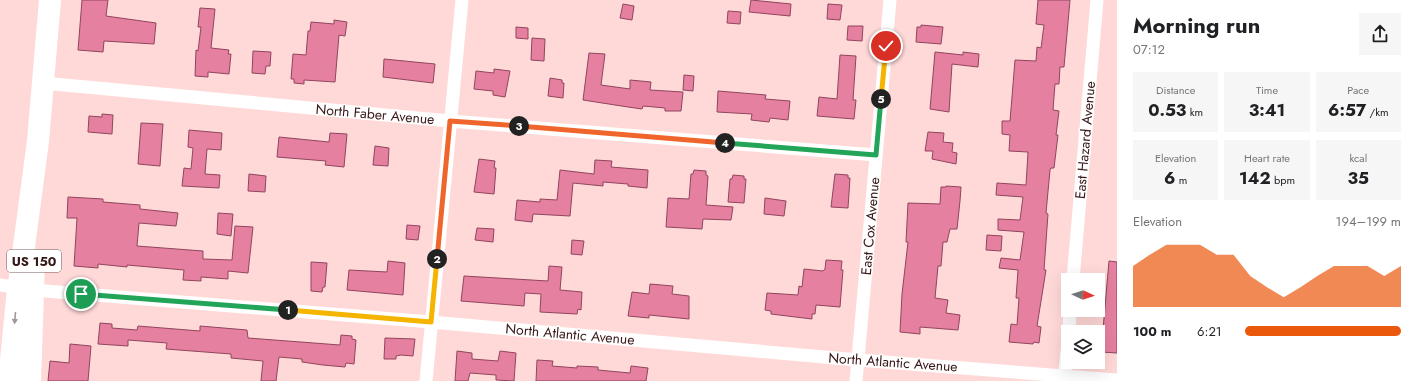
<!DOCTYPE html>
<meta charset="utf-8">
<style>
:root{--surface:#fff;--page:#f6f6f6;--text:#202124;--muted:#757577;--accent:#ea580c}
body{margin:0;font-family:Jost,sans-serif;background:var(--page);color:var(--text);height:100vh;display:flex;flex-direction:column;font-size:15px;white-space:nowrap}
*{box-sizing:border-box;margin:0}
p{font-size:13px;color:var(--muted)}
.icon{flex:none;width:22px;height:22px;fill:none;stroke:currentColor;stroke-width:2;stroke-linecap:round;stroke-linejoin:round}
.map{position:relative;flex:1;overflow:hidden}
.side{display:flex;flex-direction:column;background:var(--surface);width:300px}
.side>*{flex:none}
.needle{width:26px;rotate:94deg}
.controls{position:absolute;left:1061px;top:273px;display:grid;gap:8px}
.controls a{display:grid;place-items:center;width:44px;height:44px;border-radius:0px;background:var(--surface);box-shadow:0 4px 16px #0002;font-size:20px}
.pin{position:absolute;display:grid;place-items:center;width:34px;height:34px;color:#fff;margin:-17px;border:2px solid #fff;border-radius:50%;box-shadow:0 1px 4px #0007}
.km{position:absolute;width:20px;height:20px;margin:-10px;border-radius:50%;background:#222;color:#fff;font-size:11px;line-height:20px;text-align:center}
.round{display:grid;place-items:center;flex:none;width:42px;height:42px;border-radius:0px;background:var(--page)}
.head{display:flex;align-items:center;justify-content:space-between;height:68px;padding:0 16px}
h1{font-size:22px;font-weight:700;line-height:30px}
.stats{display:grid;grid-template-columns:repeat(3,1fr);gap:6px;height:68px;padding:4px 16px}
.stats div{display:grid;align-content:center;border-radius:0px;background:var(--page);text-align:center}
.stats b{font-size:17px;font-weight:700}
.stats small{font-size:11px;font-weight:400}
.stats p{font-size:11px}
.chart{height:112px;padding:8px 16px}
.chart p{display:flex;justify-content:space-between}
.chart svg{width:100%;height:72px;margin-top:4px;fill:var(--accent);opacity:.7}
ul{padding:0 16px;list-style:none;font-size:13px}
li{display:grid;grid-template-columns:64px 48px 1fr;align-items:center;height:30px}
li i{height:10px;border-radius:5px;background:var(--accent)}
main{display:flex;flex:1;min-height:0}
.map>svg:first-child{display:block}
.building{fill:#e680a0;stroke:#90455d}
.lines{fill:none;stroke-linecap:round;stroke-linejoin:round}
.street{stroke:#fff;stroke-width:13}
.highway{stroke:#fff;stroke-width:22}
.oneway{fill:#a59797}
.split-1-casing{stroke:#fff;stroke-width:8}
.split-2-casing{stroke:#fff;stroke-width:8}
.split-3-casing{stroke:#fff;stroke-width:8}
.split-4-casing{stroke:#fff;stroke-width:8}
.split-5-casing{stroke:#fff;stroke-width:8}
.split-6-casing{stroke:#fff;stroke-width:8}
.split-1{stroke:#22a559;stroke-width:5}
.split-2{stroke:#f5b400;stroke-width:5}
.split-3{stroke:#f0652b;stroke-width:5}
.split-4{stroke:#f0652b;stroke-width:5}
.split-5{stroke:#22a559;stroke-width:5}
.split-6{stroke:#f5b400;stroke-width:5}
.labels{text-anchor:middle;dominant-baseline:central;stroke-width:3;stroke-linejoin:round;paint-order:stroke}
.shield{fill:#fff;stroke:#745d5d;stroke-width:1}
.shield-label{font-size:13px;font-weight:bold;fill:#381717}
.street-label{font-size:14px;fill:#381717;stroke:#fff}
</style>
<main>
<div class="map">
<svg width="1117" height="381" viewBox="0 0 1117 381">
<rect width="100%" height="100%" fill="#ffd9d8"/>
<path class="building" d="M82,0h26l-2,16 50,7 -2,21 -50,-3 -1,11 -25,-2z
M751,0l40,4 -1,12 -41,-4z
M1038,0h32l-6,67h-4l-1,17h-4l-2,26 6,1 -3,24h2l-4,33h-3l-1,2 -4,43 2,1 -4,56h2l-9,56 4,1 -2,16 -5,-1 -1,2 -24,-2 2,-18 6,1 2,-27h-3l2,-28 -19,-2 2,-10 19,2 4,-28 -26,-2v-11l22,1 3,-23 -27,-2 1,-12 29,2 2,-33 -19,-1 1,-16 -8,-1v-13h8l5,-61 21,1 1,-14 4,1 3,-23 -8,-1z
M623,4l11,2 -2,14 -12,-2z
M828,4l14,1 -2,15 -13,-1z
M200,8l15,1 -4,39 18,2 -1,4h3l-2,20 -21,-2v5l-13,-1 1,-26 2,1 3,-24h-3z
M728,11l13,1 -1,12 -13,-1z
M334,20l13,2 -2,14 -6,-1 -4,47 -31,-2v4l-10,-1v-4h-3l2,-25 13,1 2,-24h2l1,-9 23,2z
M921,25l22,2 -2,17 -25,-2 1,-15h4z
M848,26h15l-1,15 -15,-1z
M516,27l12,1v11l-12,-1z
M532,38l13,1 -1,22 -13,-1z
M253,51l18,1 -1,14h-4l-1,8 -13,-1z
M935,52l28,3v-3l16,2 -1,13 -26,-3 -3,48 -19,-3z
M589,53l16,1 -4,31 29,4v-9l21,2 -1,8 33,2 -2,19h-16v-3l-22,-2 -1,3 -14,-2 -45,-7z
M840,55l16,1 -3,44h3l-2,19 -37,-3 2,-19 18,2z
M384,59l51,5 -2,19 -50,-6z
M494,69l16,2 -5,26 -12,-2v-4l-19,-2 2,-18 18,2z
M684,75l10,1 -1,15 -10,-1z
M550,78l12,2v3h2l-1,15 -15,-2z
M718,91l48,4 -1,4 25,2 -2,19 -18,-2 -1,4 -18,-2 1,-6 -35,-2z
M102,114l11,1 -1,19 -24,-2 1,-16 13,1z
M141,123l22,1 -3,42 -22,-2z
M189,130l33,3 -1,17 -14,-1 -2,25 15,1 -1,13 -37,-2 2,-18 7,1 2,-21 -5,-1z
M928,132l16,1 -1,9 10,1 -1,9 5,1 -1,11 -24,-5 1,-8h-8z
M330,133l17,1 -3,33 -19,-2 1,-4 -49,-4 2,-20 50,5z
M375,146l14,2 -1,18 -15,-1z
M479,159l16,2 -1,7h2l-2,26 -20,-2z
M595,160l17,1 -1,6 37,3 -1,18 -19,-2v-2l-25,-2v4l-30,-3 -3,33 -37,-2 -1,8 -17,-2 2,-20 23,2v-3l17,1 3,-30 34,4z
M694,170l12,1v4l2,1 -2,29 27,2 -2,13 -28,-1 -1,10 -36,-2 2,-29 21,1 2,-25h2z
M249,174l17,2 -1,16 -17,-1z
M835,174l13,1v3h2l-2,30 -17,-1z
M733,175l11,1v3h2l-2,24 -16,-1 2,-23h2z
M946,186l15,1 -1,14 -3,28h-7l-3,13h-4l-2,24h-3l-3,32 13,2 -2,13 14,2 -2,15 -38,-3v7l-20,-2 2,-38 6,-52h-2l2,-39 32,1 1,-17h5z
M68,197l35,2v3l37,3v4l38,4 -2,13 -37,-3 -2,23 66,5v8l29,1 3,-34 18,1 -5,46 -20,-2v8l-27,-2v4l-18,-1 1,-10 -57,-5v2l-29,-3v4l-24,-2 3,-48h-10z
M765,198l21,3 -2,15 -20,-2z
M218,213l15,1 -2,22 -14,-2z
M407,225l13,1 -2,14 -12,-1z
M477,228l17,1 -1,13 -18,-2z
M987,235l15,1 -1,15 -15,-1z
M572,240l12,1 -2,14 -11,-1z
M826,260l16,1 -1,9h2l-3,37 -24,-2 -1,9h-3v5l-41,-5v-3l-6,-1 2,-17 31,2 1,-9 3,1 2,-18 19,2 2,-2z
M388,261l17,2 -2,32 -56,-5 2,-20 38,2z
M1109,261l8,1v91l-16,-1z
M311,262l16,1 -2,24h-2l-1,5 -11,-1z
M549,266l13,1 -2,23 22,2 -1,18 -3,-1 -1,5 -37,-2 1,-18 -16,-1 -1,13 -63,-5 3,-25 84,5z
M650,284l23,2 -1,8 17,2v23l-40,-4v3l-21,-2 4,-24 17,2z
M100,323l12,1v4l25,2 1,-4 62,5v-5l47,4 1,8 92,7 1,-10 11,1v3l4,1 -2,24 -8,-1 -1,4 -22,-2 -21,-3v-3l-23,-2 -3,24h-15l2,-20 -32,-3v-4l-65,-5 1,-6 -39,-3v6l-30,-2z
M385,338l30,1 -2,17 -12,-1 -5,1v3h-12z
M70,344l21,2 -3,35h-40l2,-20 19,2z
M457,351l15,2v6l26,2 2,-10 16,2 -2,28 -18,-1v-5l-26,-2 -2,8h-13z
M537,360l16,1 -1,5 25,2v-2l21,1v3l32,3 1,-7 17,2 -2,13h-110z"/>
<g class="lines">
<path class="street" d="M43,83l407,38 426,34
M1073,280l24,-280
M0,285l33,5 398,32 427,38 259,20
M1069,332l1,-22
M426,381l36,-381
M856,381l34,-381
M1064,381l4,-42"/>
<path class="highway" d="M9,381l8,-82 21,-158 12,-141
M30,381l4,-119"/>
</g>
<defs><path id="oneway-solid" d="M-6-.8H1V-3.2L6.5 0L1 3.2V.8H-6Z"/></defs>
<use class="oneway" href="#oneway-solid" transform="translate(15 318) rotate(95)"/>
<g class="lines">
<g class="split-1-casing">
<path id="split-1" d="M81,294l207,16"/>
</g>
<g class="split-2-casing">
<path id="split-2" d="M288,310l143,12 6,-63"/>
</g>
<g class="split-3-casing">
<path id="split-3" d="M437,259l13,-138 69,5"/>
</g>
<g class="split-4-casing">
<path id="split-4" d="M519,126l206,17"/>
</g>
<g class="split-5-casing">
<path id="split-5" d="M725,143l151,12 5,-56"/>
</g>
<g class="split-6-casing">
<path id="split-6" d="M881,99l5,-53"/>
</g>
<use href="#split-1" class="split-1"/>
<use href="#split-2" class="split-2"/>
<use href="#split-3" class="split-3"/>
<use href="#split-4" class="split-4"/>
<use href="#split-5" class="split-5"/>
<use href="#split-6" class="split-6"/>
</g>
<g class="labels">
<rect class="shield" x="7" y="250" width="54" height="22" rx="3"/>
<g class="shield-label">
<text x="34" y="261">US 150</text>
</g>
<g class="street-label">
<text transform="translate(375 114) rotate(5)">North Faber Avenue</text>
<text transform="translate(1085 140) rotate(-85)">East Hazard Avenue</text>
<text transform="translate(870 226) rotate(-85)">East Cox Avenue</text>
<text transform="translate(570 334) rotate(5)">North Atlantic Avenue</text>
<text transform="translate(893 362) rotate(4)">North Atlantic Avenue</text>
</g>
</g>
</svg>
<div class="controls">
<a><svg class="needle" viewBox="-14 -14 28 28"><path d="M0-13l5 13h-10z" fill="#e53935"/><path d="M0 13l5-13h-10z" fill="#757577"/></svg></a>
<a><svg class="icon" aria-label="layers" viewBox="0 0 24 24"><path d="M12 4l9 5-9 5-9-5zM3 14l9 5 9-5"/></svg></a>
</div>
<div class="pin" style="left:81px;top:294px;background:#1e9e55"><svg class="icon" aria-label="arrive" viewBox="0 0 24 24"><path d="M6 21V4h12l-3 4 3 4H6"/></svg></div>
<div class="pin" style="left:886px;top:46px;background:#d93025"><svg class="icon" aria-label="check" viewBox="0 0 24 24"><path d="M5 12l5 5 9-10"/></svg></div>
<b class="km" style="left:288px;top:310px">1</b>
<b class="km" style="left:437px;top:259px">2</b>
<b class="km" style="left:519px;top:126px">3</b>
<b class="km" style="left:725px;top:143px">4</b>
<b class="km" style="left:881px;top:99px">5</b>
</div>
<section class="side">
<div class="head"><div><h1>Morning run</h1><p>07:12</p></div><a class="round"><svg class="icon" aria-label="share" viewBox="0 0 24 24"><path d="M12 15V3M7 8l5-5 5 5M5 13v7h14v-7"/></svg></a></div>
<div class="stats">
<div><p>Distance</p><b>0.53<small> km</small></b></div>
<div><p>Time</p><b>3:41</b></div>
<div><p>Pace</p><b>6:57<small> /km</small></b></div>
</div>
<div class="stats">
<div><p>Elevation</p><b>6<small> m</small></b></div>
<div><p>Heart rate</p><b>142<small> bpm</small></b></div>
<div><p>kcal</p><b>35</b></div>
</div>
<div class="chart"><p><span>Elevation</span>194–199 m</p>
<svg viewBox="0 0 160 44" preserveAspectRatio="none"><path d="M0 44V19L10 12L20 6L30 6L40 6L50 12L60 12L70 25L80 32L90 38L100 32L110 25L120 19L130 19L140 19L150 25L160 19V44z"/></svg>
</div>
<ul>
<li><b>100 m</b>6:21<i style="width:100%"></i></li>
</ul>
</section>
</main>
